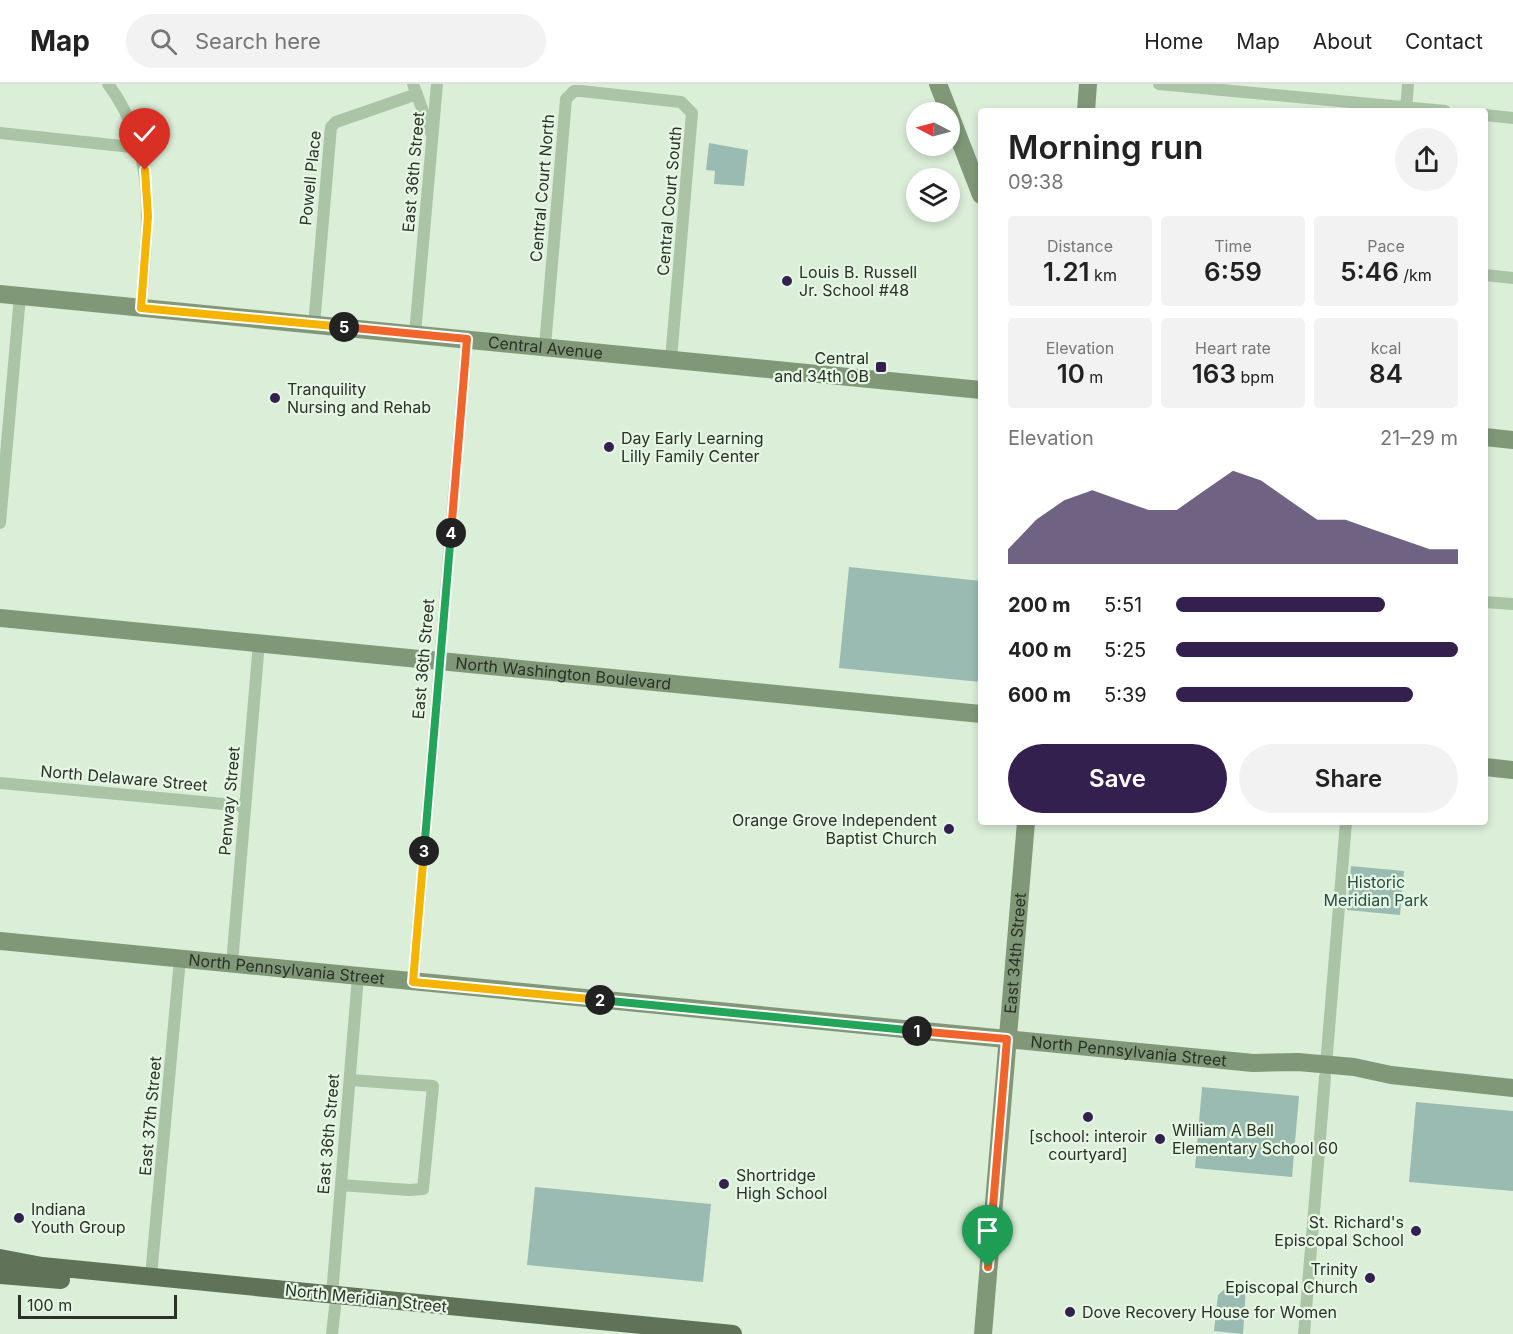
<!DOCTYPE html>
<meta charset="utf-8">
<style>
:root{--surface:#fff;--page:#f2f2f2;--text:#222;--muted:#767676;--line:#e0e0e0;--accent:#34204e}
body{margin:0;font-family:Inter,sans-serif;background:var(--page);color:var(--text);height:100vh;display:flex;flex-direction:column;font-size:22px;white-space:nowrap}
*{box-sizing:border-box;margin:0}
p{font-size:20px;color:var(--muted)}
.icon{flex:none;width:33px;height:33px;fill:none;stroke:currentColor;stroke-width:2;stroke-linecap:round;stroke-linejoin:round}
.map{position:relative;flex:1;overflow:hidden}
.details{position:absolute;left:978px;top:24px;width:510px;height:717px;display:flex;flex-direction:column;background:var(--surface);border-radius:6px;box-shadow:0 3px 9px #0003}
.details>*{flex:none}
.needle{width:39px;rotate:276deg}
.fabs{position:absolute;left:906px;top:18px;display:grid;gap:12px}
.fabs a{display:grid;place-items:center;width:54px;height:54px;border-radius:50%;background:var(--surface);box-shadow:0 3px 9px #0003;font-size:30px}
.scale{position:absolute;left:18px;bottom:15px;width:159px;box-sizing:border-box;padding-left:6px;border:3px solid #2a3126;border-top:0;font-size:16px;line-height:21px;white-space:nowrap;color:#2a3126;-webkit-text-stroke:4px #e6f6e4;paint-order:stroke}
.pin{position:absolute;display:grid;place-items:center;width:51px;height:51px;color:#fff;margin:-62px -26px;border-radius:50% 50% 50% 0;rotate:-45deg;box-shadow:0 0 6px #0007}
.pin .icon{rotate:45deg}
.km{position:absolute;width:30px;height:30px;margin:-15px;border-radius:50%;background:#222;color:#fff;font-size:16px;line-height:30px;text-align:center}
.round{display:grid;place-items:center;flex:none;width:63px;height:63px;border-radius:32px;background:var(--page)}
.overview{display:flex;align-items:center;justify-content:space-between;height:102px;padding:0 30px}
h1{font-size:33px;font-weight:600;line-height:45px}
.stats{display:grid;grid-template-columns:repeat(3,1fr);gap:9px;height:102px;padding:6px 30px}
.stats div{display:grid;align-content:center;border-radius:6px;background:var(--page);text-align:center}
.stats b{font-size:26px;font-weight:600}
.stats small{font-size:16px;font-weight:400}
.stats p{font-size:16px}
.chart{height:168px;padding:12px 30px}
.chart p{display:flex;justify-content:space-between}
.chart svg{width:100%;height:108px;margin-top:6px;fill:var(--accent);opacity:.7}
.primary-button{display:flex;gap:12px;margin-top:auto;padding:12px 30px}
.primary-button a{flex:1;height:69px;border-radius:36px;background:var(--accent);color:#fff;font-size:24px;font-weight:600;line-height:69px;text-align:center}
.primary-button a+a{background:var(--page);color:var(--text)}
ul{padding:0 30px;list-style:none;font-size:20px}
li{display:grid;grid-template-columns:96px 72px 1fr;align-items:center;height:45px}
li i{height:15px;border-radius:8px;background:var(--accent)}
header{display:flex;align-items:center;gap:36px;box-sizing:border-box;height:84px;padding:0 30px;background:var(--surface);border-bottom:2px solid var(--line)}
header strong{font-size:28px}
nav{display:flex;gap:33px;margin-inline-start:auto;font-size:21px}
.search{width:420px;height:54px;background:var(--page);display:flex;align-items:center;gap:15px;box-sizing:border-box;padding:0 21px;border-radius:33px;color:var(--muted);font-size:22px}
.map>svg:first-child{display:block}
.green{fill:#9abbb1}
.lines{fill:none;stroke-linecap:round;stroke-linejoin:round}
.street{stroke:#abc4a6;stroke-width:12}
.secondary{stroke:#809878;stroke-width:18}
.primary{stroke:#607258;stroke-width:18}
.split-1-casing{stroke:#fff;stroke-width:12}
.split-2-casing{stroke:#fff;stroke-width:12}
.split-3-casing{stroke:#fff;stroke-width:12}
.split-4-casing{stroke:#fff;stroke-width:12}
.split-5-casing{stroke:#fff;stroke-width:12}
.split-6-casing{stroke:#fff;stroke-width:12}
.split-1{stroke:#f0652b;stroke-width:8}
.split-2{stroke:#22a559;stroke-width:8}
.split-3{stroke:#f5b400;stroke-width:8}
.split-4{stroke:#22a559;stroke-width:8}
.split-5{stroke:#f0652b;stroke-width:8}
.split-6{stroke:#f5b400;stroke-width:8}
.poi-dot{fill:#34204e;stroke:#e6f6e4;stroke-width:2}
.labels{text-anchor:middle;dominant-baseline:central;stroke-width:4.5;stroke-linejoin:round;paint-order:stroke}
.street-label{font-size:16px;fill:#2a3126;stroke:#e6f6e4}
.poi-label{font-size:16px;fill:#2a3126;stroke:#e6f6e4;text-anchor:start}
.park-label{font-size:16px;fill:#2c4d44;stroke:#e6f6e4}
</style>
<header>
<strong>Map</strong>
<div class="search"><svg class="icon" aria-label="search" viewBox="0 0 24 24"><circle cx="10" cy="10" r="6"/><path d="M15 15l6 6"/></svg>Search here</div>
<nav><a>Home</a><a>Map</a><a>About</a><a>Contact</a></nav>
</header>
<div class="map">
<svg width="1513" height="1250" viewBox="0 0 1513 1250">
<rect width="100%" height="100%" fill="#dbeed8"/>
<path class="green" d="M709,59l39,7 -4,36 -30,-2 1,-13 -9,-1z
M849,483l132,14v101l-142,-14z
M1351,782l53,5 -4,44 -53,-5z
M1202,1003l97,9 -7,81 -97,-9z
M1416,1018l97,9v80l-104,-9z
M535,1103l176,17 -8,78 -176,-17z
M1228,1202l18,2 -3,46 -29,-3 4,-36z"/>
<g class="lines">
<path class="street" d="M108,0c52,70 39,144 33,224
M413,0l18,49
M1159,0l286,27
M1406,27l2,-27
M1485,31l28,3
M0,49l141,15
M1485,191l28,3
M314,241l17,-198 5,-5 81,-28
M415,250l22,-250
M545,262l21,-247 8,-8h7l100,11 11,11 -21,246
M0,439l20,-227
M1485,518l28,2
M0,699l245,23
M232,880l27,-322
M413,898l54,-643
M1326,981l20,-243
M341,1101l68,5 14,-1 10,-103 -83,-6
M151,1192l29,-317
M332,1211l26,-319
M332,1250l3,-27
M1304,1250l21,-257"/>
<g class="secondary">
<path d="M938,0l11,28"/>
<path d="M1086,27l2,-27"/>
<path d="M950,31l31,80"/>
<path id="s1" d="M0,210l981,96"/>
<path d="M1485,353l28,3"/>
<path id="s2" d="M0,534l981,96"/>
<path d="M1485,683l28,3"/>
<path id="s3" d="M0,857l1253,122 45,-1 56,5 37,8 122,13"/>
<path id="s4" d="M983,1250l43,-512"/>
</g>
<path class="primary" d="M0,1174l42,8 691,68
M0,1191l61,5"/>
</g>
<g class="lines">
<g class="split-1-casing">
<path id="split-1" d="M917,947l90,8 -19,228"/>
</g>
<g class="split-2-casing">
<path id="split-2" d="M600,916l317,31"/>
</g>
<g class="split-3-casing">
<path id="split-3" d="M424,767l-11,131 187,18"/>
</g>
<g class="split-4-casing">
<path id="split-4" d="M424,767l27,-318"/>
</g>
<g class="split-5-casing">
<path id="split-5" d="M344,243l123,12 -16,194"/>
</g>
<g class="split-6-casing">
<path id="split-6" d="M145,86l3,46 -7,92 203,19"/>
</g>
<use href="#split-1" class="split-1"/>
<use href="#split-2" class="split-2"/>
<use href="#split-3" class="split-3"/>
<use href="#split-4" class="split-4"/>
<use href="#split-5" class="split-5"/>
<use href="#split-6" class="split-6"/>
</g>
<g class="poi-dot">
<circle cx="787" cy="197" r="6"/>
<rect x="875" y="277" width="12" height="12" rx="3"/>
<circle cx="275" cy="314" r="6"/>
<circle cx="609" cy="363" r="6"/>
<circle cx="949" cy="745" r="6"/>
<circle cx="1088" cy="1033" r="6"/>
<circle cx="1160" cy="1055" r="6"/>
<circle cx="724" cy="1100" r="6"/>
<circle cx="19" cy="1134" r="6"/>
<circle cx="1416" cy="1147" r="6"/>
<circle cx="1370" cy="1194" r="6"/>
<circle cx="1070" cy="1228" r="6"/>
</g>
<g class="labels">
<g class="street-label">
<text transform="translate(413 88) rotate(-85)">East 36th Street</text>
<text transform="translate(310 94) rotate(-84)">Powell Place</text>
<text transform="translate(542 104) rotate(-85)">Central Court North</text>
<text transform="translate(669 117) rotate(-85)">Central Court South</text>
<text stroke="none"><textPath href="#s1" startOffset="548">Central Avenue</textPath></text>
<text transform="translate(423 575) rotate(-85)">East 36th Street</text>
<text stroke="none"><textPath href="#s2" startOffset="566">North Washington Boulevard</textPath></text>
<text transform="translate(124 694) rotate(5)">North Delaware Street</text>
<text transform="translate(229 717) rotate(-85)">Penway Street</text>
<text stroke="none"><textPath href="#s4" startOffset="382">East 34th Street</textPath></text>
<text stroke="none"><textPath href="#s3" startOffset="288">North Pennsylvania Street</textPath></text>
<text stroke="none"><textPath href="#s3" startOffset="1134">North Pennsylvania Street</textPath></text>
<text transform="translate(150 1032) rotate(-85)">East 37th Street</text>
<text transform="translate(328 1050) rotate(-85)">East 36th Street</text>
<text transform="translate(366 1214) rotate(6)">North Meridian Street</text>
</g>
<g class="poi-label">
<text x="799" y="188">Louis B. Russell<tspan x="799" dy="18">Jr. School #48</tspan></text>
<text x="869" y="274" text-anchor="end">Central<tspan x="869" dy="18">and 34th OB</tspan></text>
<text x="287" y="305">Tranquility<tspan x="287" dy="18">Nursing and Rehab</tspan></text>
<text x="621" y="354">Day Early Learning<tspan x="621" dy="18">Lilly Family Center</tspan></text>
<text x="937" y="736" text-anchor="end">Orange Grove Independent<tspan x="937" dy="18">Baptist Church</tspan></text>
<text x="1172" y="1046">William A Bell<tspan x="1172" dy="18">Elementary School 60</tspan></text>
<text x="1088" y="1052" text-anchor="middle">[school: interoir<tspan x="1088" dy="18">courtyard]</tspan></text>
<text x="736" y="1091">Shortridge<tspan x="736" dy="18">High School</tspan></text>
<text x="31" y="1125">Indiana<tspan x="31" dy="18">Youth Group</tspan></text>
<text x="1404" y="1138" text-anchor="end">St. Richard's<tspan x="1404" dy="18">Episcopal School</tspan></text>
<text x="1358" y="1185" text-anchor="end">Trinity<tspan x="1358" dy="18">Episcopal Church</tspan></text>
<text x="1082" y="1228">Dove Recovery House for Women</text>
</g>
<g class="park-label">
<text x="1376" y="798">Historic<tspan x="1376" dy="18">Meridian Park</tspan></text>
</g>
</g>
</svg>
<div class="fabs">
<a><svg class="needle" viewBox="-14 -14 28 28"><path d="M0-13l5 13h-10z" fill="#e53935"/><path d="M0 13l5-13h-10z" fill="#767676"/></svg></a>
<a><svg class="icon" aria-label="layers" viewBox="0 0 24 24"><path d="M12 4l9 5-9 5-9-5zM3 14l9 5 9-5"/></svg></a>
</div>
<div class="scale">100 m</div>
<div class="pin" style="left:988px;top:1183px;background:#1e9e55"><svg class="icon" aria-label="arrive" viewBox="0 0 24 24"><path d="M6 21V4h12l-3 4 3 4H6"/></svg></div>
<div class="pin" style="left:145px;top:86px;background:#d93025"><svg class="icon" aria-label="check" viewBox="0 0 24 24"><path d="M5 12l5 5 9-10"/></svg></div>
<b class="km" style="left:917px;top:947px">1</b>
<b class="km" style="left:600px;top:916px">2</b>
<b class="km" style="left:424px;top:767px">3</b>
<b class="km" style="left:451px;top:449px">4</b>
<b class="km" style="left:344px;top:243px">5</b>
<section class="details">
<div class="overview"><div><h1>Morning run</h1><p>09:38</p></div><a class="round"><svg class="icon" aria-label="share" viewBox="0 0 24 24"><path d="M12 15V3M7 8l5-5 5 5M5 13v7h14v-7"/></svg></a></div>
<div class="stats">
<div><p>Distance</p><b>1.21<small> km</small></b></div>
<div><p>Time</p><b>6:59</b></div>
<div><p>Pace</p><b>5:46<small> /km</small></b></div>
</div>
<div class="stats">
<div><p>Elevation</p><b>10<small> m</small></b></div>
<div><p>Heart rate</p><b>163<small> bpm</small></b></div>
<div><p>kcal</p><b>84</b></div>
</div>
<div class="chart"><p><span>Elevation</span>21–29 m</p>
<svg viewBox="0 0 160 44" preserveAspectRatio="none"><path d="M0 44V38L10 26L20 18L30 14L40 18L50 22L60 22L70 14L80 6L90 10L100 18L110 26L120 26L130 30L140 34L150 38L160 38V44z"/></svg>
</div>
<ul>
<li><b>200 m</b>5:51<i style="width:74%"></i></li>
<li><b>400 m</b>5:25<i style="width:100%"></i></li>
<li><b>600 m</b>5:39<i style="width:84%"></i></li>
</ul>
<div class="primary-button"><a>Save</a><a>Share</a></div>
</section>
</div>
